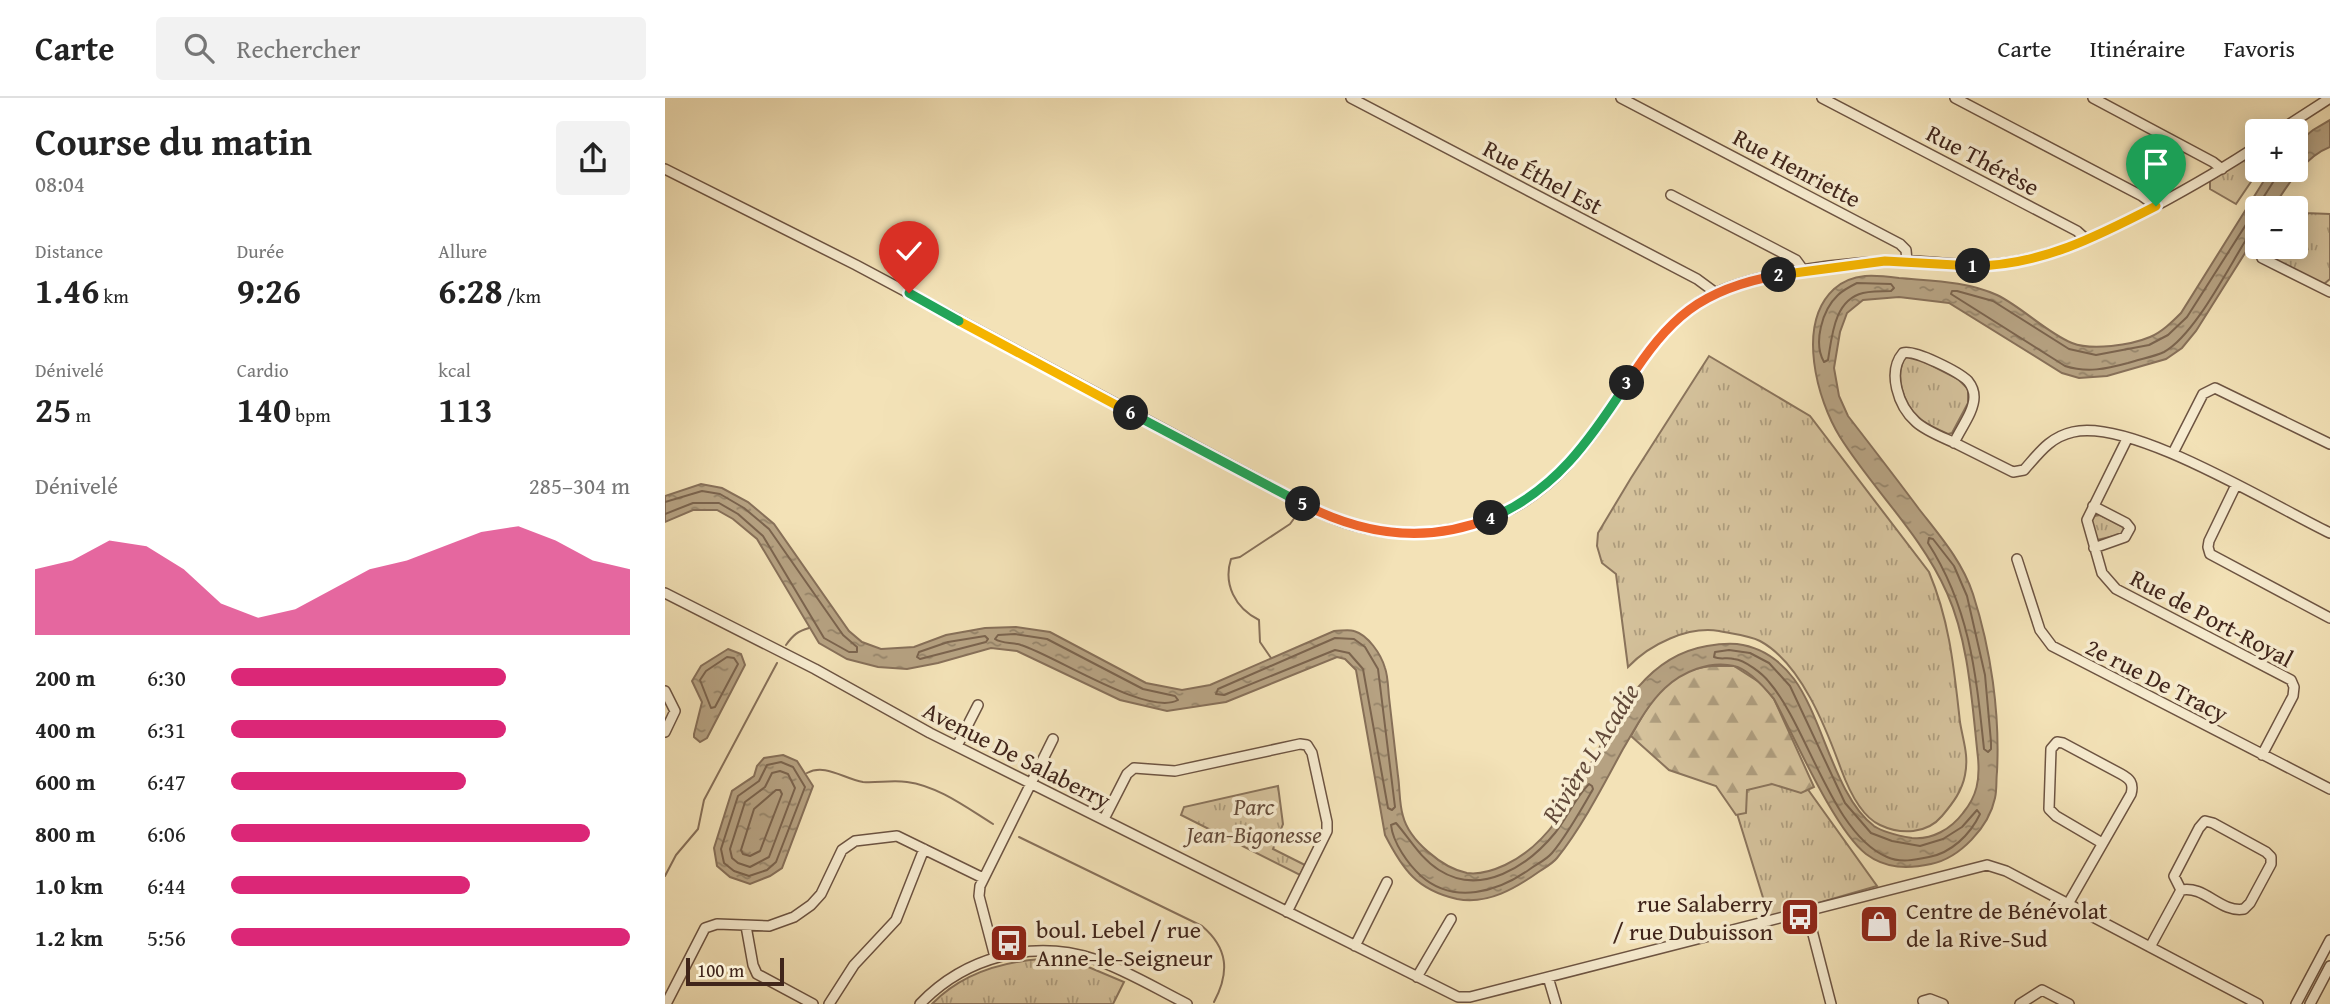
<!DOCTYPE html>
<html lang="fr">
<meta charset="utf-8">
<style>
:root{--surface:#fff;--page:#f2f2f2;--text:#222;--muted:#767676;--line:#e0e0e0;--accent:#db2777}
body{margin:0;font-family:"Gentium Book Plus",serif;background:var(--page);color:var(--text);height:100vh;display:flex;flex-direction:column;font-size:26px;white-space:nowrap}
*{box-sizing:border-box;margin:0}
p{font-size:23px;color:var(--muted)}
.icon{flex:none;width:38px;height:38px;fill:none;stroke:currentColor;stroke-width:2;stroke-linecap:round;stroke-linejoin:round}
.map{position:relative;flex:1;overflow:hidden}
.drawer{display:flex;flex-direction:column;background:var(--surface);width:665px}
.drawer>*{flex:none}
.tools{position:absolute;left:1580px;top:21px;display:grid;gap:14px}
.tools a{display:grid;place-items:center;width:63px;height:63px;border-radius:7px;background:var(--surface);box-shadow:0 4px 18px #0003;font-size:35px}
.scale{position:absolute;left:21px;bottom:18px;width:98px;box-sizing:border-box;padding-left:7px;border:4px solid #40251b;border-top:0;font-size:19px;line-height:24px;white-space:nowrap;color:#40251b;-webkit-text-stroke:5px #f7ecd0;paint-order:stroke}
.pin{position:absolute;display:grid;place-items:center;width:60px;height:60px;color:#fff;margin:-72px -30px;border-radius:50% 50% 50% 0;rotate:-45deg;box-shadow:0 0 7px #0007}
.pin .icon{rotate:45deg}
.km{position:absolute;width:35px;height:35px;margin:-18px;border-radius:50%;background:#222;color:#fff;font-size:19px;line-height:35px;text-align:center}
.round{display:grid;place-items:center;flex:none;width:74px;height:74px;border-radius:7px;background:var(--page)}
.head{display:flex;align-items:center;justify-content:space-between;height:119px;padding:0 35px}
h1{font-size:38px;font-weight:600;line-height:52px}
.stats{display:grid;grid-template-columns:repeat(3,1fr);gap:10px;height:119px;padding:7px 35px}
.stats div{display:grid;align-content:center}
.stats b{font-size:35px;font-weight:600}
.stats small{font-size:19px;font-weight:400}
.stats p{font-size:19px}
.chart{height:196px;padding:14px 35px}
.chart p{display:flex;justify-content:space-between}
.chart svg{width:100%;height:126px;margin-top:7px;fill:var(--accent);opacity:.7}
ul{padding:0 35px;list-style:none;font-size:23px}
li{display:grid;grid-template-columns:112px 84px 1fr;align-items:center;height:52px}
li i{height:18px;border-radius:9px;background:var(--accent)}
header{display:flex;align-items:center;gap:42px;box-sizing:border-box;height:98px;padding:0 35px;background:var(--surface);border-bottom:2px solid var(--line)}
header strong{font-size:33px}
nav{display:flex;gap:38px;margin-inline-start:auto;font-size:24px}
.search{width:490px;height:63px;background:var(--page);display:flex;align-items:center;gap:18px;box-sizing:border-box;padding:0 24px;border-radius:7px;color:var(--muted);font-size:26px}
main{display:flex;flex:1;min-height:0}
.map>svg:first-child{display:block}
.grass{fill:url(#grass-tufts);stroke:#8a745c;stroke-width:2}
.forest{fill:url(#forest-firs);stroke:#8a745c;stroke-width:2}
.water{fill:url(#water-ripples);stroke:#877059;stroke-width:2}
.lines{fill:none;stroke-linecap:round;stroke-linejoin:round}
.shore{stroke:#7b644e;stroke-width:2}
.stream{stroke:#877059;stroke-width:2}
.minor-casing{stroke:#6d5442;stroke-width:12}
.minor{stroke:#f7ecd0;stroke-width:9}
.split-1-casing{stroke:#fff;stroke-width:14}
.split-2-casing{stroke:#fff;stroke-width:14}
.split-3-casing{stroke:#fff;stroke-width:14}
.split-4-casing{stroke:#fff;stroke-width:14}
.split-5-casing{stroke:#fff;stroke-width:14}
.split-6-casing{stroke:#fff;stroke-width:14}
.split-7-casing{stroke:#fff;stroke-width:14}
.split-8-casing{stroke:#fff;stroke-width:14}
.split-1{stroke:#f5b400;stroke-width:9}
.split-2{stroke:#f5b400;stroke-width:9}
.split-3{stroke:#f0652b;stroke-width:9}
.split-4{stroke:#22a559;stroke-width:9}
.split-5{stroke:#f0652b;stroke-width:9}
.split-6{stroke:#22a559;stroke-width:9}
.split-7{stroke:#f5b400;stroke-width:9}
.split-8{stroke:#22a559;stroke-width:9}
.labels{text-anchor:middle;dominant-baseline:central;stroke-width:7;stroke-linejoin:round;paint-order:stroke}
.street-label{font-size:24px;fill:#40251b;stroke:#f7ecd0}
.park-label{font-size:24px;font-style:italic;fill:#654c3b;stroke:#f7ecd0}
.poi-label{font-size:24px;fill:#40251b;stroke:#f7ecd0;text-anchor:start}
.water-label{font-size:26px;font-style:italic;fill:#634a3a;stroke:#f7ecd0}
</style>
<header>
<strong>Carte</strong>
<div class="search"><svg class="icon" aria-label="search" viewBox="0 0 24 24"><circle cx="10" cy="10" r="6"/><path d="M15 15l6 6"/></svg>Rechercher</div>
<nav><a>Carte</a><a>Itinéraire</a><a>Favoris</a></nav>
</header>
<main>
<section class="drawer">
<div class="head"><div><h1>Course du matin</h1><p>08:04</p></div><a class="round"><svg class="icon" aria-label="share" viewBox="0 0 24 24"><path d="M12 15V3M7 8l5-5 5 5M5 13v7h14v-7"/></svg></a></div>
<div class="stats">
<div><p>Distance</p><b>1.46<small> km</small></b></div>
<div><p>Durée</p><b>9:26</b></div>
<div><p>Allure</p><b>6:28<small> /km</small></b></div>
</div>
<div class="stats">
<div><p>Dénivelé</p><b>25<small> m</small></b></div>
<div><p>Cardio</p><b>140<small> bpm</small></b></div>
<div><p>kcal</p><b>113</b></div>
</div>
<div class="chart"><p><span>Dénivelé</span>285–304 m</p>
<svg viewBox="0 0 160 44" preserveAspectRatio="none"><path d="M0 44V21L10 18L20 11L30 13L40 21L50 33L60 38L70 35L80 28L90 21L100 18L110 13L120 8L130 6L140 11L150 18L160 21V44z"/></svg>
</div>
<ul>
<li><b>200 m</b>6:30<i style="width:69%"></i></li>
<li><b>400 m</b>6:31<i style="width:69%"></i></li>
<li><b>600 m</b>6:47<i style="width:59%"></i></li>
<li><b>800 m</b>6:06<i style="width:90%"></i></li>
<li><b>1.0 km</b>6:44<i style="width:60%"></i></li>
<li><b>1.2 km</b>5:56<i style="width:100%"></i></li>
</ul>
</section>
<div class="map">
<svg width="1665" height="906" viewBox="0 0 1665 906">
<defs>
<pattern id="grass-tufts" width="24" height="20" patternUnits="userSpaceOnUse" patternTransform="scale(1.75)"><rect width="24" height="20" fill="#d5c29c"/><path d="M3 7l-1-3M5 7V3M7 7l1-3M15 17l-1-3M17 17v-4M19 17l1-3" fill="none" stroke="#ae9d7e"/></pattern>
<pattern id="forest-firs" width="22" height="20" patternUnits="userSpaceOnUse" patternTransform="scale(1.75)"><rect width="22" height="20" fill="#d5c29c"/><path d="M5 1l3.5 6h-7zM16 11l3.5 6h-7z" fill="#ae9d7e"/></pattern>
<pattern id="water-ripples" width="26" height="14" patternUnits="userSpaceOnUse" patternTransform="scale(1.75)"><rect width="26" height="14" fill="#b6a282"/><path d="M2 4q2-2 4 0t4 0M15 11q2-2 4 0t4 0" fill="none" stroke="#95846a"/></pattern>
</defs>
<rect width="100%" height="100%" fill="#f3e2b7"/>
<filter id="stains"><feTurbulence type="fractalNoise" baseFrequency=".00286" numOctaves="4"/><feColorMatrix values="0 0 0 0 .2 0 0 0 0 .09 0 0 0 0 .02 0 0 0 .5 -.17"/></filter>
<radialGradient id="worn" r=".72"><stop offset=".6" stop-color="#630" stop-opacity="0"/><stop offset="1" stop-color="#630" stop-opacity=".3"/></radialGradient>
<path class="grass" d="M1587,56l5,5v11h2l-23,34 -26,-15v-8z
M1631,111l9,4 25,1v65l-6,5 -60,-30 4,-7h28z
M1246,257l47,24 10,10v14l-16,30 -4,1c-10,-5 -22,-9 -30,-17 -15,-14 -23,-40 -14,-58z
M1044,258l101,60 119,156c21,50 25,97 31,150 3,19 9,33 5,53 -3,16 -12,28 -23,41 -15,18 -41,19 -62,9 -20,-9 -32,-37 -39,-56 -15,-41 -40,-106 -81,-128 -12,-6 -27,-7 -41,-10 -31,-5 -69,13 -91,36l-12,-93 -14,-11 -5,-17 1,-13 33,-55z
M1435,417l23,12 2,4 -2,3 -26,6 -6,-20 3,-4z
M1129,672l83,116 -108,31 -39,-126z
M613,688l5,38 -10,25 32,16 -5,10 -119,-60 3,-8z
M376,861l45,7 38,16 -11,22h-181c29,-30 69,-42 109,-45z"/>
<path class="forest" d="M1046,568h23l28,18 12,15 40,88 -13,6 -29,-9 -25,6 -1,23 -10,2 -20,-29 -47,-16 -38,-34c13,-24 31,-56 58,-65 7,-3 15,-4 22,-5z"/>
<path class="water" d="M1665,22v27c-26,10 -43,39 -57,61h-16v26l-61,97 -14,17 -16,11 -59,17 -28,2 -17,-5 -113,-70 -50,-6 -36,3 -16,13 -7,19 -6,36 5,28 9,20c24,31 48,62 71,93 21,27 43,52 54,85 18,56 27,119 24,178 -1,8 0,18 -2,26 -6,29 -35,60 -64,66 -23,5 -45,5 -65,-10 -32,-25 -71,-116 -92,-155 -9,-11 -26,-30 -40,-33 -24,-6 -52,6 -69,22 -18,17 -29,39 -42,61 -19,35 -41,78 -66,109 -4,5 -11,9 -17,13 -24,17 -52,34 -83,28 -40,-9 -54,-29 -72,-64l-29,-165 -11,-11 -8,-2 -111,45 -59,9 -47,-11 -103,-49 -26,-3 -53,15 -31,6 -29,-2 -31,-8 -28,-16 -62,-104 -24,-20 -16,-9h-24l-28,12v-26l36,-12 21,4 26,14 26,22 75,107 13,11 19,7 33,-2 32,-12 39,-7 31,-1 34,5 96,51 36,7 28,-5 124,-54c7,0 14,-2 20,0 14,4 27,23 31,37 3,8 3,20 4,29 3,27 6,53 9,79 2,13 1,27 5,40 6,24 39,52 64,57 13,2 25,-2 38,-8 92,-42 94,-201 202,-219 11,-2 19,-3 30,-2 24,3 42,15 57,35 29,39 41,118 80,147 10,7 26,10 38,12 20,2 39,-9 51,-25 14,-17 17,-33 15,-55 -6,-54 -9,-116 -31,-165 -26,-59 -73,-102 -107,-156 -23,-37 -44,-113 -6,-148 19,-17 42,-14 65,-11 33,3 68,3 98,17 25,12 50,38 75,48 20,8 59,2 78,-6 12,-5 22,-15 31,-24l84,-134 8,-9h23v-26l17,-14z
M63,551l13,5 4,11 -38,73 -7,4 -6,-5v-3l8,-32 -10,-21 9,-15z
M118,657l14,6 16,25 -31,82 -12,8 -20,8 -20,-7 -13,-11 -3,-18 18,-57 22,-15 3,-10 7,-8z"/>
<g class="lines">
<path class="shore" d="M1592,133l-8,4c-20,31 -54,100 -85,117 -10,5 -25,7 -36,11 -22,6 -41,10 -63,3l-114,-72 1,-3h5l36,10 76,48 27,6 53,-10 19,-10 19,-18 90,-141 1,-6
M1192,185l34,1 3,4 -3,3c-9,0 -19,0 -28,2 -29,7 -31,43 -35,67l-4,2c-11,-19 -2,-52 14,-67 5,-5 13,-9 19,-12z
M0,404l37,-11 18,3 24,14 25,21 74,106 14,12v5h-8l-25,-14 -61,-102 -25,-22 -19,-11h-26l-28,11
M1264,440l4,1 21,27 13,30 18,79 6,67v7l-3,3 -4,-3c-8,-75 -14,-141 -56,-206z
M350,536l32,5 96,50 32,7 3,4c-30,17 -124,-45 -157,-55 -9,-3 -19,-1 -26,-6l3,-4z
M320,538l3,3 -2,3 -66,17 -3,-2 2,-5 29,-10z
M670,540l19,1 11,8 13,22 17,138 -3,3 -4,-2 -25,-139 -14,-16 -14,-3 -111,45 -8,-1 2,-5z
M1064,552l21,3 19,10 21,23 55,117 26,30 21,8 28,5 23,-7 19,-12 15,-17 3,4c-10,21 -29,39 -51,43 -14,3 -29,6 -42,0 -55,-23 -79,-130 -118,-175 -6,-8 -24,-22 -35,-23 -7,-2 -14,1 -20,-2l1,-5z
M62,559l7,1 4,6 -23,43 -4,1 -11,-28 6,-9z
M116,664l12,5 12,20 -29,75 -9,8 -18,6 -15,-5 -10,-8 -3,-14 17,-53 21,-15 8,-16z
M115,673l8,3 7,14 -26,69 -19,10 -12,-4 -6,-5 -2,-9 15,-47 20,-15 7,-14z
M924,686l3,2 1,3c-12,21 -26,46 -41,64 -6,7 -15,11 -22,16 -32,23 -76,36 -109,7 -13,-12 -28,-33 -30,-51l5,-2c14,16 24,35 43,47 42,27 89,-4 116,-37 12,-15 20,-35 34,-49z
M111,692h4l2,4 -22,57 -10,5 -7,-2 -2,-4 13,-41z"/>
<path class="stream" d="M121,547c7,-10 12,-14 23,-17
M606,560l-11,-16 -1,-22c-24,-12 -36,-36 -28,-61l9,-2 50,-33 11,-15
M142,675c18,-10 37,6 56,9 14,1 29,-2 44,0 31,4 60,26 86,42
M354,739l183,89c26,22 28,46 12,76
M0,778l11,-21 22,-26 6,-29 73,-137"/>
<g class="minor-casing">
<path id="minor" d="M686,0l346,181 19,14
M956,0l279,146 6,6 1,11
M1157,0l255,133 10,9
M1290,0l187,98 14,10
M1428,0l120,64 9,7
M1614,33l51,-33
M0,71l191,96 465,248c40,19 82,24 126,17 81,-12 127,-64 169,-130 25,-40 49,-79 92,-103 46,-26 152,-37 206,-36 30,1 60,7 91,2 53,-7 99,-30 145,-54 37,-20 73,-40 107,-63
M1006,97l125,65 8,11
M1597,160l68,34
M1462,341l-40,81 15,53 14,16 175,91 3,7 -1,9 -31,59
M1289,345c6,-14 20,-31 20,-46 0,-6 -2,-11 -6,-16 -9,-9 -54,-32 -65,-28 -16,19 -5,53 13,69 11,10 29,16 43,23l54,27 11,-2c15,-17 26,-33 49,-38 59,-14 200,74 257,101
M1508,355l30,-59 12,-6 115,56
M1571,387l-27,56 -1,6 2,7 120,64
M1428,408l33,17 4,5 -5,9 -31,11
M1352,461l23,71 12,16 278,143
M0,495l150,76 115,64 528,264h12l517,-132 19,6 252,133
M0,593l10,20 -10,21
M292,648l21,-41
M439,721l23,-45 7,-6 41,3 125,-27 7,1 5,8 15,69v9l-40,81
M1540,723l8,2 53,29 5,5v7l-21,39 -6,6c-24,4 -39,-24 -63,-19l-7,-14 25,-48z
M1403,806l63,-110c3,-11 -1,-15 -10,-20l-58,-31 -6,-1 -6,7 -2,60 7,7 46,27
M1142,813l24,93
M81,828l7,39 4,9 56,30
M690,848l32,-64
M1485,849l31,-57
M330,859l-16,-61 1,-10 73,-147
M752,879l34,-58
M883,879l8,27
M1258,903l7,-2 13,5
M1,906l39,-76 12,-4 52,2 25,-9 17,-12 10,-11 21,-44 13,-9 42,-5 86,42
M164,906l25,-39 42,-45 28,-71
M255,906c45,-47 112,-65 174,-45 32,11 63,30 93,45
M1355,906l22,-14 27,14
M1631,906l34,-64
M1645,906l20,-38"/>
</g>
<use href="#minor" class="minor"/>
</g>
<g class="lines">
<g class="split-1-casing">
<path id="split-1" d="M1308,168c67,0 125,-30 183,-60"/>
</g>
<g class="split-2-casing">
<path id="split-2" d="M1114,177l106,-14 88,5"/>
</g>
<g class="split-3-casing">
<path id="split-3" d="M962,285c42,-65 73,-94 152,-108"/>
</g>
<g class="split-4-casing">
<path id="split-4" d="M826,420c64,-27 99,-78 136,-135"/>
</g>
<g class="split-5-casing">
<path id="split-5" d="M638,406c60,31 124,40 188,14"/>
</g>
<g class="split-6-casing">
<path id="split-6" d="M466,315l172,91"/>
</g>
<g class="split-7-casing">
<path id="split-7" d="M294,223l172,92"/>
</g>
<g class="split-8-casing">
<path id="split-8" d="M244,195l50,28"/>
</g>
<use href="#split-1" class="split-1"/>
<use href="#split-2" class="split-2"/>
<use href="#split-3" class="split-3"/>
<use href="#split-4" class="split-4"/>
<use href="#split-5" class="split-5"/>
<use href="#split-6" class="split-6"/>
<use href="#split-7" class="split-7"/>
<use href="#split-8" class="split-8"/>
</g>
<defs>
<g id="bus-square" transform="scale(2.0125)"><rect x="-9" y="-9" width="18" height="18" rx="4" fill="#8f2418" stroke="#f7ecd0"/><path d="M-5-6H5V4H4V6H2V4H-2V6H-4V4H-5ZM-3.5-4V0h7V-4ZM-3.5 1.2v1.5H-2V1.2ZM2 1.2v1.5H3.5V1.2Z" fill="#fff"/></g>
<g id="shop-square" transform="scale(2.0125)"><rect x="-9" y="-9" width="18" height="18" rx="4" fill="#8f2418" stroke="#f7ecd0"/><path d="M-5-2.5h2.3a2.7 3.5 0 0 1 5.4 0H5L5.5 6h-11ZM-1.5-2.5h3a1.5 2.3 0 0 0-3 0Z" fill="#fff"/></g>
</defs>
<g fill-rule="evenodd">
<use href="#bus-square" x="1135" y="819"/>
<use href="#shop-square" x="1214" y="826"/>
<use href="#bus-square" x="344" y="845"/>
</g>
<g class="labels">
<g class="street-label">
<text transform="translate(1318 62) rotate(28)">Rue Thérèse</text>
<text transform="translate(1132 70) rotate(28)">Rue Henriette</text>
<text transform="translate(878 79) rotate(28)">Rue Éthel Est</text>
<text transform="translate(1547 520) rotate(28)">Rue de Port-Royal</text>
<text transform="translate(1492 582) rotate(27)">2e rue De Tracy</text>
<text transform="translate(352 657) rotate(27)">Avenue De Salaberry</text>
</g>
<g class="park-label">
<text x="589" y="708">Parc<tspan x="589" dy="28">Jean-Bigonesse</tspan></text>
</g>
<g class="poi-label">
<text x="1108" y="805" text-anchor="end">rue Salaberry<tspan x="1108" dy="28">/ rue Dubuisson</tspan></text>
<text x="1241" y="812">Centre de Bénévolat<tspan x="1241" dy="28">de la Rive-Sud</tspan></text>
<text x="371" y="831">boul. Lebel / rue<tspan x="371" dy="28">Anne-le-Seigneur</tspan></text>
</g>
<g class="water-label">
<text transform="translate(925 655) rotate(-58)">Rivière L'Acadie</text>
</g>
</g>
<rect width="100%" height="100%" filter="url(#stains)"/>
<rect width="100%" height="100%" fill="url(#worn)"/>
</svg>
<div class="tools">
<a>+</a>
<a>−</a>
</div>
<div class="scale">100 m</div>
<div class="pin" style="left:1491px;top:108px;background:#1e9e55"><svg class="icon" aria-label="arrive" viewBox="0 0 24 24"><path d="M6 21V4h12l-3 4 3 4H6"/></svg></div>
<div class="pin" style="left:244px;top:195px;background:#d93025"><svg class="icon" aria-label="check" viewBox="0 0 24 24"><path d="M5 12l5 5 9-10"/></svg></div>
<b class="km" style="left:1308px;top:168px">1</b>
<b class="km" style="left:1114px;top:177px">2</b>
<b class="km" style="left:962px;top:285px">3</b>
<b class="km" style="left:826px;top:420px">4</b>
<b class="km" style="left:638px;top:406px">5</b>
<b class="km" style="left:466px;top:315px">6</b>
</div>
</main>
